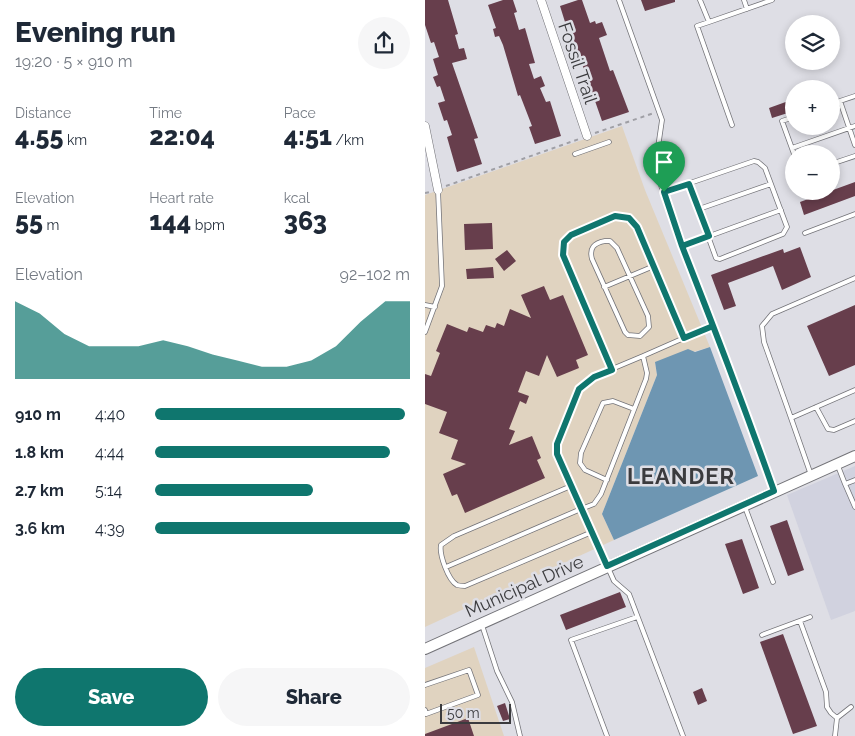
<!DOCTYPE html>
<meta charset="utf-8">
<style>
:root{--surface:#fff;--page:#f6f6f7;--text:#1f2937;--muted:#747a83;--accent:#0f766e}
body{margin:0;font-family:Raleway,sans-serif;background:var(--page);color:var(--text);height:100vh;display:flex;flex-direction:column;font-size:19px;white-space:nowrap}
*{box-sizing:border-box;margin:0}
p{font-size:16px;color:var(--muted)}
.icon{flex:none;width:28px;height:28px;fill:none;stroke:currentColor;stroke-width:2;stroke-linecap:round;stroke-linejoin:round}
.map{position:relative;flex:1;overflow:hidden}
.side{display:flex;flex-direction:column;background:var(--surface);width:425px}
.side>*{flex:none}
.tools{position:absolute;left:360px;top:15px;display:grid;gap:10px}
.tools a{display:grid;place-items:center;width:55px;height:55px;border-radius:50%;background:var(--surface);box-shadow:0 2px 8px #0003;font-size:25px}
.scale{position:absolute;left:15px;bottom:12px;width:71px;box-sizing:border-box;padding-left:5px;border:2px solid #3b3b3e;border-top:0;font-size:14px;line-height:18px;white-space:nowrap;color:#3b3b3e;-webkit-text-stroke:4px #dedee5;paint-order:stroke}
.pin{position:absolute;display:grid;place-items:center;width:42px;height:42px;color:#fff;margin:-51px -21px;border-radius:50% 50% 50% 0;rotate:-45deg;box-shadow:0 0 5px #0007}
.pin .icon{rotate:45deg}
.round{display:grid;place-items:center;flex:none;width:52px;height:52px;border-radius:26px;background:var(--page)}
.headline{display:flex;align-items:center;justify-content:space-between;height:85px;padding:0 15px}
h1{font-size:28px;font-weight:800;line-height:38px}
.figures{display:grid;grid-template-columns:repeat(3,1fr);gap:8px;height:85px;padding:5px 15px}
.figures div{display:grid;align-content:center}
.figures b{font-size:25px;font-weight:800}
.figures small{font-size:14px;font-weight:400}
.figures p{font-size:14px}
.chart{height:140px;padding:10px 15px}
.chart p{display:flex;justify-content:space-between}
.chart svg{width:100%;height:90px;margin-top:5px;fill:var(--accent);opacity:.7}
.primary-button{display:flex;gap:10px;margin-top:auto;padding:10px 15px}
.primary-button a{flex:1;height:58px;border-radius:30px;background:var(--accent);color:#fff;font-size:20px;font-weight:800;line-height:58px;text-align:center}
.primary-button a+a{background:var(--page);color:var(--text)}
ul{padding:0 15px;list-style:none;font-size:16px}
li{display:grid;grid-template-columns:80px 60px 1fr;align-items:center;height:38px}
li i{height:12px;border-radius:6px;background:var(--accent)}
main{display:flex;flex:1;min-height:0}
.map>svg:first-child{display:block}
.built{fill:#d1d2df}
.education{fill:#e0d3c0}
.water{fill:#6e96b2}
.building{fill:#673e4c}
.lines{fill:none;stroke-linecap:round;stroke-linejoin:round}
.service-casing{stroke:#737378;stroke-width:5.5}
.minor-casing{stroke:#737378;stroke-width:9}
.tertiary-casing{stroke:#737378;stroke-width:12}
.path{stroke:#9f9fa5;stroke-width:2;stroke-dasharray:4 4;stroke-linecap:butt}
.service{stroke:#fff;stroke-width:4}
.minor{stroke:#fff;stroke-width:8}
.tertiary{stroke:#fff;stroke-width:10}
.route-casing{stroke:#fff;stroke-width:10}
.route{stroke:#0f766e;stroke-width:6}
.labels{text-anchor:middle;dominant-baseline:central;stroke-width:5;stroke-linejoin:round;paint-order:stroke}
.street-label{font-size:18px;fill:#3b3b3e;stroke:#dedee5}
.district-label{font-size:22px;font-weight:bold;letter-spacing:1px;fill:#3b3b3e;stroke:#dedee5}
</style>
<main>
<section class="side">
<div class="headline"><div><h1>Evening run</h1><p>19:20 · 5 × 910 m</p></div><a class="round"><svg class="icon" aria-label="share" viewBox="0 0 24 24"><path d="M12 15V3M7 8l5-5 5 5M5 13v7h14v-7"/></svg></a></div>
<div class="figures">
<div><p>Distance</p><b>4.55<small> km</small></b></div>
<div><p>Time</p><b>22:04</b></div>
<div><p>Pace</p><b>4:51<small> /km</small></b></div>
</div>
<div class="figures">
<div><p>Elevation</p><b>55<small> m</small></b></div>
<div><p>Heart rate</p><b>144<small> bpm</small></b></div>
<div><p>kcal</p><b>363</b></div>
</div>
<div class="chart"><p><span>Elevation</span>92–102 m</p>
<svg viewBox="0 0 160 44" preserveAspectRatio="none"><path d="M0 44V6L10 12L20 22L30 28L40 28L50 28L60 25L70 28L80 32L90 35L100 38L110 38L120 35L130 28L140 16L150 6L160 6V44z"/></svg>
</div>
<ul>
<li><b>910 m</b>4:40<i style="width:98%"></i></li>
<li><b>1.8 km</b>4:44<i style="width:92%"></i></li>
<li><b>2.7 km</b>5:14<i style="width:62%"></i></li>
<li><b>3.6 km</b>4:39<i style="width:100%"></i></li>
</ul>
<div class="primary-button"><a>Save</a><a>Share</a></div>
</section>
<div class="map">
<svg width="430" height="736" viewBox="0 0 430 736">
<rect width="100%" height="100%" fill="#dedee5"/>
<path class="built" d="M430,466v145l-24,9 -44,-125z"/>
<path class="education" d="M197,126l23,64 65,157 -55,16 2,12 -55,139 12,26 -189,87v-432z
M49,647l30,89h-79v-68z"/>
<path class="water" d="M285,347l48,129 -144,64 -12,-26 55,-139 -2,-13 33,-13 7,3z"/>
<path class="building" d="M0,0h23l10,34 -3,1 4,14 5,-1 3,11 -15,4 26,75 -4,1 8,25 -25,8 -10,-35 5,-2 -5,-15 -3,1 -6,-18 7,-2 -5,-15 -3,1 -4,-10 5,-2 -5,-16 6,-2 -5,-15 -3,1 -6,-18z
M78,0h10l4,12 -3,1 5,17 6,-2 10,35 -6,1 5,15 7,-3 4,10 -5,2 6,14 4,-1 11,35 -26,8 -6,-17 3,-1 -12,-31 -2,1 -15,-51 -4,-9 -4,1 -2,-8 3,-1 -8,-23z
M153,0h4l8,23 5,-2 1,3 6,-2 5,13 -8,3 11,33 3,-1 16,42 -27,9 -35,-100 -2,1 -5,-16z
M216,0h34v2l-30,9z
M369,99v12l-22,7 -3,-10z
M430,182v14l-51,19 -4,-13z
M67,223l1,26 -28,1 -1,-26z
M375,247l11,30 -29,13 -9,-24 -45,17 8,23 -12,4 -13,-35 72,-26 1,4z
M82,250l9,11 -12,10 -9,-12z
M68,267l1,11 -27,1 -1,-10z
M119,286l6,14 13,-5 25,60 -12,5 3,8 -22,9 -10,-22 -8,21 -13,-5 -8,21 11,4 -3,8 -6,-3 -11,28 6,2 -6,14 23,-9 9,22 -4,2 8,18 -80,35 -8,-19 -5,2 -9,-22 23,-10 -15,-5 7,-19 -19,-7 8,-21 -22,-8v-30l6,2 9,-23 -4,-2 11,-27 20,8 2,-5 14,5 3,-7 9,3 2,-5 7,3 6,-17 21,9 -10,-23z
M430,305v60l-26,11 -22,-50z
M362,520l17,50 -16,6 -18,-50z
M317,539l17,49 -16,6 -18,-50z
M195,592l6,15 -60,23 -6,-15z
M358,634l34,92 -24,8 -33,-92z
M277,688l5,13 -9,4 -5,-13z
M80,703l5,16 -7,2 -6,-15z
M43,718l6,18h-49v-2z"/>
<g class="lines">
<g class="service-casing">
<path id="service" d="M194,0l43,120 -7,48 27,78 92,245
M275,0l9,22 63,-22
M319,0l3,9
M284,22l-12,4 35,99
M415,101l15,44
M406,104l24,-8
M369,117l-12,4 12,33
M367,148l63,-22
M150,154l34,-12
M406,164l24,-8
M239,192l90,-31 4,1 7,6 22,59 -4,7 -63,25 -4,-1 -27,-74
M274,209l72,-25
M380,233l50,-19
M180,241h5l7,7 31,68 1,11 -9,9 -12,-1 -3,-3 -33,-73c-3,-11 2,-16 13,-18z
M257,246l99,-36
M179,287l50,-21
M0,305l10,2
M0,332l17,-46 -4,-96
M187,369l31,-13
M391,407l12,22 6,1 21,-9
M366,418l-27,-76 -2,-16 10,-12 83,-36
M413,466l7,18 10,-4
M386,475l-20,-57 64,-28
M182,480l-22,-10 -5,-7 1,-10 22,-50 10,-2 21,8
M420,484l10,23
M320,507l28,75
M167,532l-11,-23 13,-5 7,-10 45,-115 1,-6 -4,-17 41,-18
M21,567l135,-58 -10,-23
M375,621l26,71 1,15 4,6 6,5 -2,18
M57,625l15,46 15,31 8,34
M337,635l48,-18
M0,685l44,-15 9,25 -52,19 -1,-4
M412,718l14,-11
M182,736l-36,-96 66,-23
M258,736l-54,-142 -15,-13 -22,-49 -127,54c-2,0 -5,0 -8,-1 -9,-5 -18,-31 -16,-40l13,-9 117,-50 -14,-32 1,-10 21,-55 15,-12 18,-8 -49,-114 1,-13c13,-12 48,-29 65,-24l8,9 47,111 29,-12"/>
</g>
<g class="minor-casing">
<path id="minor" d="M116,0l46,136
M0,126l13,64"/>
</g>
<g class="tertiary-casing">
<path id="tertiary" d="M0,649l430,-193"/>
</g>
<path class="path" d="M170,133l59,-20
M21,186l133,-47
M0,193l5,-1"/>
<use href="#service" class="service"/>
<use href="#minor" class="minor"/>
<use href="#tertiary" class="tertiary"/>
</g>
<g class="lines">
<g class="route-casing">
<path id="route" d="M239,192l18,54 31,80 -29,12 -47,-111 -8,-9 -14,-2 -44,19 -7,7 -1,13 49,115 -18,7 -15,12 -22,55v10l50,112 167,-75c-29,-82 -60,-164 -92,-245l27,-10 -20,-52 -25,8"/>
</g>
<use href="#route" class="route"/>
</g>
<g class="labels">
<g class="street-label">
<text transform="translate(153 63) rotate(71)">Fossil Trail</text>
<text transform="translate(99 586) rotate(-24)">Municipal Drive</text>
</g>
<g class="district-label">
<text x="256" y="476">LEANDER</text>
</g>
</g>
</svg>
<div class="tools">
<a><svg class="icon" aria-label="layers" viewBox="0 0 24 24"><path d="M12 4l9 5-9 5-9-5zM3 14l9 5 9-5"/></svg></a>
<a>+</a>
<a>−</a>
</div>
<div class="scale">50 m</div>
<div class="pin" style="left:239px;top:192px;background:#1e9e55"><svg class="icon" aria-label="arrive" viewBox="0 0 24 24"><path d="M6 21V4h12l-3 4 3 4H6"/></svg></div>
</div>
</main>
